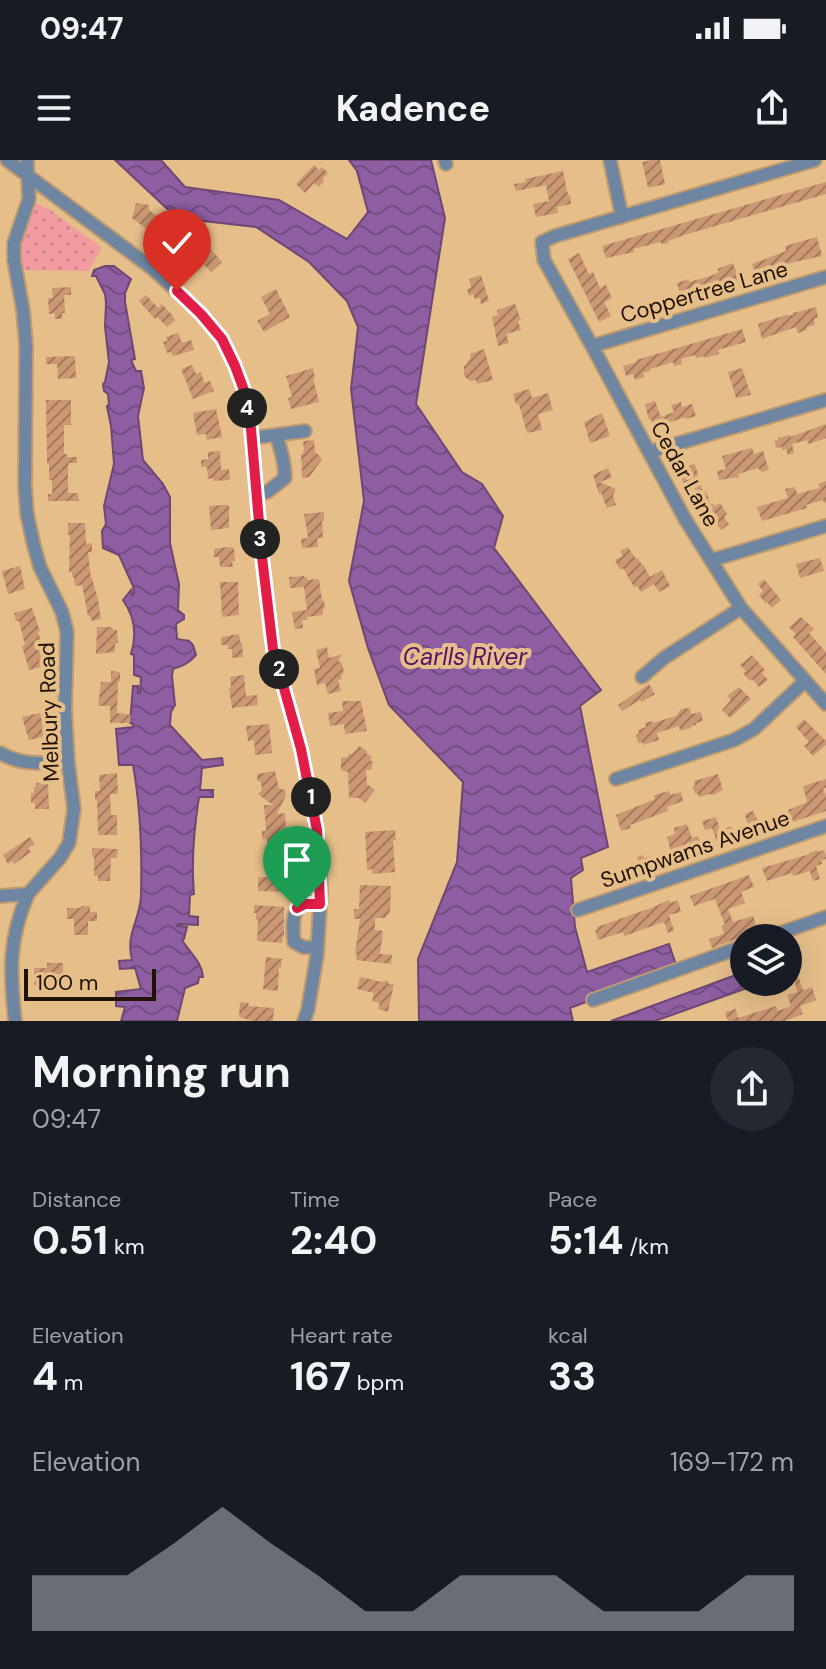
<!DOCTYPE html>
<meta charset="utf-8">
<style>
:root{--surface:#171b24;--page:#242831;--text:#f1f3f6;--muted:#9ea1a6;--accent:#8c9099}
body{margin:0;font-family:"DM Sans",sans-serif;background:var(--page);color:var(--text);height:100vh;display:flex;flex-direction:column;font-size:30px;white-space:nowrap}
*{box-sizing:border-box;margin:0}
p{font-size:26px;color:var(--muted)}
.icon{flex:none;width:44px;height:44px;fill:none;stroke:currentColor;stroke-width:2;stroke-linecap:round;stroke-linejoin:round}
.map{position:relative;height:861px;overflow:hidden}
.drawer{display:flex;flex-direction:column;background:var(--surface);flex:1}
.drawer>*{flex:none}
.buttons{position:absolute;left:730px;top:764px;display:grid;gap:16px}
.buttons a{display:grid;place-items:center;width:72px;height:72px;border-radius:50%;background:var(--surface);box-shadow:0 8px 32px #0002;font-size:40px}
.scale{position:absolute;left:24px;bottom:20px;width:132px;box-sizing:border-box;padding-left:8px;border:4px solid #211301;border-top:0;font-size:22px;line-height:28px;white-space:nowrap;color:#211301;-webkit-text-stroke:6px #e5be8a;paint-order:stroke}
.pin{position:absolute;display:grid;place-items:center;width:68px;height:68px;color:#fff;margin:-82px -34px;border-radius:50% 50% 50% 0;rotate:-45deg;box-shadow:0 0 8px #0007}
.pin .icon{rotate:45deg}
.km{position:absolute;width:40px;height:40px;margin:-20px;border-radius:50%;background:#222;color:#fff;font-size:22px;line-height:40px;text-align:center}
.round{display:grid;place-items:center;flex:none;width:84px;height:84px;border-radius:42px;background:var(--page)}
.head{display:flex;align-items:center;justify-content:space-between;height:136px;padding:0 32px}
h1{font-size:44px;font-weight:700;line-height:60px}
.stats{display:grid;grid-template-columns:repeat(3,1fr);gap:12px;height:136px;padding:8px 32px}
.stats div{display:grid;align-content:center}
.stats b{font-size:40px;font-weight:700}
.stats small{font-size:22px;font-weight:400}
.stats p{font-size:22px}
.chart{height:224px;padding:16px 32px}
.chart p{display:flex;justify-content:space-between}
.chart svg{width:100%;height:144px;margin-top:8px;fill:var(--accent);opacity:.7}
.status{display:flex;justify-content:space-between;align-items:center;height:56px;padding:0 40px;background:var(--surface);direction:ltr}
.status svg{height:22px;fill:currentColor}
header{display:flex;justify-content:space-between;align-items:center;height:104px;padding:0 32px;background:var(--surface);font-size:36px;font-weight:700}
.map>svg:first-child{display:block}
.grass{fill:url(#grass-dots)}
.water{fill:url(#water-waves);stroke:#6d4872;stroke-width:2}
.building{fill:url(#building-hatch)}
.lines{fill:none;stroke-linecap:round;stroke-linejoin:round}
.minor-casing{stroke:#be9c6f;stroke-width:16}
.minor{stroke:#6f86a3;stroke-width:12}
.route-casing{stroke:#fff;stroke-width:16}
.route{stroke:#e11d48;stroke-width:10}
.labels{text-anchor:middle;dominant-baseline:central;stroke-width:8;stroke-linejoin:round;paint-order:stroke}
.street-label{font-size:22px;fill:#211301;stroke:#e5be8a}
.water-label{font-size:24px;font-style:italic;fill:#531269;stroke:#e5be8a}
</style>
<div class="status"><b>09:47</b><svg viewBox="0 0 49 12"><path d="M0 12V9h3v3zM5 12V6h3v6zM10 12V3h3v9zM15 12V0h3v12zM26 1h20v11H26zM47 4h2v5h-2z"/></svg></div>
<header><svg class="icon" aria-label="menu" viewBox="0 0 24 24"><path d="M4 6h16M4 12h16M4 18h16"/></svg>Kadence<svg class="icon" aria-label="share" viewBox="0 0 24 24"><path d="M12 15V3M7 8l5-5 5 5M5 13v7h14v-7"/></svg></header>
<div class="map">
<svg width="826" height="861" viewBox="0 0 826 861">
<defs>
<pattern id="grass-dots" width="8" height="8" patternUnits="userSpaceOnUse" patternTransform="scale(2)"><rect width="8" height="8" fill="#f29ca2"/><path d="M2 2h.1M6 6h.1" fill="none" stroke="#cf868a" stroke-width="1.8" stroke-linecap="round"/></pattern>
<pattern id="water-waves" width="16" height="10" patternUnits="userSpaceOnUse" patternTransform="scale(2)"><rect width="16" height="10" fill="#8d5ea2"/><path d="M0 5q4-4 8 0t8 0" fill="none" stroke="#734c82"/></pattern>
<pattern id="building-hatch" width="6" height="6" patternUnits="userSpaceOnUse" patternTransform="scale(2)"><rect width="6" height="6" fill="#cc9773"/><path d="M-1 1l2-2M0 6l6-6M5 7l2-2" fill="none" stroke="#a57a5c"/></pattern>
</defs>
<rect width="100%" height="100%" fill="#e5be8a"/>
<path class="grass" d="M33,42l16,7 53,39 -14,23 -68,-1v-30z"/>
<path class="water" d="M115,0h46l24,27 94,13 68,39 21,-27 -11,-41 -8,-11h82l14,58 -29,186 46,68 20,12 21,32 -9,32 107,142 -21,16 28,141 -27,11 2,12 -12,8 4,49 12,45 82,-28 8,24 -107,40 3,13h-154l-1,-62 39,-97 6,-80 -74,-77 -21,-57 -19,-67 15,-80 -13,-112 7,-62 -11,-26 -38,-39 -53,-35 -79,-9z
M105,106h9l17,13 -6,14v9l10,57 -4,1 5,11h5l3,17 -6,28 5,44 20,24 7,13v46l9,41 -1,26 6,5v4l-8,5 1,15 12,2 4,4 3,10c-7,8 -13,11 -23,14l-1,7 3,29 -4,7 -1,13 32,35 20,-2 1,7 -21,3 -2,22h13v7h-14c-5,32 -8,64 -5,97l-4,1 -1,21 9,1v8l-20,-1 -1,2 10,1 -3,12 -2,1c8,13 20,22 21,37h-4l-1,6 -13,5 -8,33h-56l4,-14 -9,-1v-14l25,-3 -6,-21 -15,1 -1,-8 13,-1c-7,-27 9,-41 9,-66 1,-40 -1,-90 -8,-129h-14l-3,-36 17,-2v-3l-3,-1 3,-37h5v7h2l1,-16 -7,-2v-20l-3,-1c6,-19 4,-37 -8,-54l8,-10 1,5 2,-1 -1,-8 -14,-31 -16,-7 -1,-17 4,-7 -2,-18 10,-42 -3,-38 -4,-20 2,-1 -1,-11 -4,-3 -1,-7 2,-2 4,-20 -4,-35 1,-24 -1,-9 -9,-18h-4l2,-6z
M744,812v10h20l-109,39h-44z"/>
<path class="building" d="M652,0h8l5,24 -17,4 -6,-26z
M314,5l5,5 3,-3 6,6 -5,5 1,3 -5,6 -5,-4 -9,10 -9,-9z
M563,11l5,24h2l1,9 -14,3 1,6 -22,4 -3,-13 16,-3 -3,-16 -30,6 -2,-7 12,-2 -1,-3z
M826,22v12l-142,41 -16,6 1,2 -8,1v-2l-28,7 1,3 -28,6 -4,-12z
M136,43l13,2v5l16,12 -6,9 -2,-2 -4,5 -21,-16z
M817,77l5,19 -28,6 -39,13 -3,-11 34,-13 -1,-5z
M201,78l21,24 -11,10 -22,-22z
M579,93l10,21 4,-2 7,16 6,-3 6,13 -8,4 7,14 -12,6 -31,-63z
M733,103l6,17 -58,17 -4,-14 12,-4v3l22,-6 8,-4 -2,-3z
M481,115l8,26 -8,3 -1,-6 -5,1 -2,-5 -4,2 -2,-7 4,-1 -2,-9z
M71,127v8h-7l1,18h-3v6h-7v-6l-6,1 -1,-16h5l-1,-10z
M276,129l14,28 -26,15 -7,-11 13,-7 -9,-17z
M146,135l12,13 4,-4 11,12 2,4 -8,7 -10,-10 -2,2 -16,-18z
M515,144l6,16 -3,1 3,9 -15,4 3,9 -11,3 -6,-29 6,-2 -1,-5z
M816,147l2,10 -4,2 1,6 -8,2v3l-9,3 -2,-6 -34,12 -4,-15 28,-9h7v-2z
M742,169l4,13 -28,8 1,4 -14,4 -1,-2 -8,2 -1,-3 -14,4 1,5 -8,2 -1,-4 -23,7 1,2 -8,2 1,4 -9,3 -2,-6 -7,2 -3,-10 14,-4 -1,-2z
M178,173l4,10 9,-3 3,10 -21,6 -2,-4 -4,1 -4,-11 5,-1 -2,-4z
M484,189l9,31 -16,4 -1,-4 -6,1 -6,-5v-10l2,-1 5,-8 -1,-3z
M75,196l1,22 -18,1 -1,-15h-11v-7z
M192,205l4,9 5,-2 3,11 6,-2 4,10 -21,8 -12,-30z
M313,208l2,10h-2l6,24 -28,7 -3,-11 4,-1 -6,-21z
M742,208l9,27 -15,3 -8,-26z
M529,229l3,9 16,-5 5,17 -15,4 4,16 -15,3 -8,-29h-3l-3,-10z
M46,240h25v25h-7v29h3v3h10v6h-8l-1,3v27h10l1,8h-31v-7h4v-14h-3v-16h-2v-3z
M655,241l6,16 13,-5 -3,-7 10,-3 1,5 10,-3 4,12 -11,3v-2l-31,11 -3,-9 -2,1 -4,-16z
M216,249l6,28 -15,3 -1,-6 -9,1 -4,-22z
M602,253l8,23 -20,7 -6,-21z
M826,264v14l-17,6 -2,-4 -15,4 2,9 -6,2 -2,-6 -4,1v-3l-6,1 -1,-7 3,-1v-2l12,-3v2z
M314,280l1,12 6,5 1,3 -13,17 -7,1 -1,-24h2l1,-5 -1,-8z
M752,288l2,6 9,-3 6,19 -7,2 -4,-4 -20,6 1,3 -20,3 -2,-9 9,-2 -4,-13z
M220,291l1,19 8,-1 1,11 -17,1v-3l-5,1 -1,-12h-6v-7l7,-1v-7z
M695,304l8,29 3,-1 5,13 2,-1 1,2 6,-3 7,11 -3,3 5,7 -8,6 -16,-22 -3,1 -9,-25 -9,2 -3,-11 6,-2 -2,-6z
M608,308l4,10 -13,4 17,7 -3,6 3,10 -9,3 -6,-15 -2,1 -6,-19z
M826,321v21l-2,1 -1,-3 -17,5 1,3 -45,13 -5,-14 31,-9 -3,-9 10,-2 2,7 23,-6 -2,-4z
M222,345h7v23l-18,2 -2,-24z
M324,352v8l-2,1 1,17h-6l1,9 -16,1 -1,-9 7,-1 -4,-24z
M68,363h17l1,21 6,-1v9h-4l3,26h1l6,22 3,19 -9,2 -2,-5h-2l-6,-31 -7,1 -1,-9h-2v-5h-3l1,-37h-2z
M228,387l6,1 1,13h-3l1,6h-13l-1,-10h-5v-8z
M628,387l8,12 2,-1 4,7 1,-1 7,13 12,-7 8,16 -11,6 -5,-8 -13,8 -4,-6 -3,1 -11,-19 -3,2 -5,-10 8,-4 -3,-5z
M820,398l4,13 -24,7 -4,-14z
M20,406l5,23 -17,5 -6,-23z
M304,416v1h3v3l12,-1 2,15 2,7h1l1,7 -2,1v6l-16,2v3h-5l1,8 -8,1 -3,-17 15,-2 -3,-23 -14,1 -1,-11z
M764,419l17,21 -9,8 -5,-6 -1,2 -7,-9 4,-4 -5,-7z
M220,422h18l1,33 -17,2z
M32,448l8,23 -2,1 6,19h-3l4,15 -16,4 -7,-24 3,-1 -6,-24h-3l-2,-8z
M801,457l13,12 -5,4 17,19v22l-33,-37 3,-3 -7,-7z
M97,467h15l1,3h4l1,13h-3v9l-19,2z
M239,474l1,8h2l1,15 -11,1v-9h-4v-4h-7v-8z
M327,487l2,11 13,-4 -4,7 4,2 2,9 -3,4 1,3 -4,1 3,11 -13,3 -3,-11 -8,2 -3,-16 6,-1 -4,-18z
M752,495l13,15 -3,3 6,7 -9,7 -7,-8 -2,2 -7,-8 3,-2 -6,-6z
M111,511l9,1v9h-2l-1,32 14,2 -1,8h-20v-17h-12l3,-24h10z
M244,515l2,21 11,-1 1,10 -26,3 -3,-19 2,-2 -1,-10z
M649,524l6,10 -13,8 -2,-2 -18,11 -4,-6z
M739,527l12,12 -21,19 -8,-8 9,-10 -4,-4z
M342,541h19l6,30 -22,3 -1,-10 -14,2 -2,-13 15,-2z
M686,548l4,1 1,5 10,-2 2,9 -7,2v2l-5,1v2l-11,3 -1,-5 -22,7 2,7 -16,5 -1,-3 -4,1 -2,-8 3,-1 -1,-4 8,-3 -1,-4 7,-2 1,2 23,-7 5,-7z
M40,553l5,23 -16,4 -7,-23z
M804,559l22,22v4l-13,11 -9,-10 5,-4 -13,-15z
M269,564l3,29 -17,2 -1,-15 -6,1 -2,-15z
M359,586l8,5 -1,2 6,4 -2,3 3,2 -2,8h-5l1,14 8,6 -10,13 -6,-5h-10l-1,-26 -7,-2v-12l7,-1v-3h4z
M275,611l4,17 6,2 1,5 -9,19 8,-1 1,15 -3,1 1,19 -11,1 -1,-5h-5v-5h-5v-8h4l-2,-26h9l-15,-11 4,-4 -1,-7 -4,-4v-5z
M117,613l1,21h-8l1,21h6v20h-19l-1,-35h-2v-9h5l-1,-16z
M718,614l5,16 -10,5 -3,-1 -11,3 -2,-4 -2,1 -2,-7 2,-1 -1,-5z
M826,619v9h-3l3,9v14l-75,25 -6,-22 8,-3 6,12 30,-10 -1,-3 19,-8 -4,-16z
M48,622l1,27h-14v-6h-4v-10h3v-6h2v-4z
M669,631l1,4 11,-3 2,9 -16,6 1,4 -38,14 1,3 -10,3 -5,-16 39,-16 -1,-4z
M716,657l4,13 11,-4 5,16 -17,6 -7,-20 -7,2 -3,-9z
M687,664l5,14 6,-2 4,11 -2,1 3,8 -9,3 -5,-13 -18,6 -4,-15 8,-3 -1,-6z
M395,670l1,10h-3l2,32 -23,2v-5l-5,1 -2,-38z
M30,677l5,7 -7,4 3,4 -17,12 -2,-3 -4,3 -5,-9z
M92,688l26,1 -1,9h-6l-1,23h-12v-5h-4v-20h-2z
M818,690v2l6,-2 2,6v3l-5,1 1,4 -6,2 4,13 -7,2 -3,-10 -17,5 -1,-3 -25,8 -5,-13 48,-14 -1,-1z
M658,694l4,12 -5,2 1,2 -10,3v-2l-13,2 -3,-9 7,-2 -2,-5 6,-2 1,3z
M269,701h17v17h4v14l-32,-1v-14h11z
M749,715l5,12 -13,5 4,11 -17,6 5,13 20,-6 5,15 -46,17 -3,-9 15,-5 -2,-8 3,-1 -10,-26 -21,7 -4,-10z
M360,725l31,1 -1,26 -5,6h-10v12l8,1 -3,23 12,1 -1,9 -35,-4 1,-6 -2,-1 5,-34h-6v-10h5z
M669,740l1,3 8,-3 3,12 -12,3 5,16 -6,2 -4,-11 -40,14 -1,-4 -25,8 -3,-10 3,-1 -1,-2 54,-19z
M254,745l30,2v29h-1l-1,7 -25,-2 1,-21h-2v-7h-2z
M81,746h9v6h7v9h-9v14h-14v-16h-7v-11h14z
M266,797l16,2 -1,9 -2,-1 -1,24 -15,-2z
M47,803h16v11h-14v11h-15v-17h13z
M798,816l5,14 9,-3 4,13 -16,6 3,8 -18,7h-57l-3,-9 11,-3 2,9 38,-12 2,5 13,-5 -4,-11 10,-3 -3,-14z
M360,817l23,5 4,-2 2,4h5l-6,28 -10,-3 2,-6 -8,-2 2,-8 -17,-4z
M240,842l9,1 -1,3 26,2 -1,13h-20l-14,-4z"/>
<g class="lines">
<g class="minor-casing">
<path id="minor" d="M7,0l146,109 24,22 24,23 21,25 13,27 10,27 6,36 11,128 11,92 28,100 16,81 4,59 -4,66 -9,54 -4,12
M445,0l1,4
M610,0l12,57
M815,0l-260,76 -13,6 2,18 48,86 93,173 56,89 85,96
M592,186l234,-69
M252,278l53,-7
M649,292l177,-52
M257,334l10,-2 18,-14c0,-15 -4,-29 -9,-43
M712,400l114,-34
M642,517l22,-19 77,-50
M0,593c22,13 43,10 68,9
M616,619l118,-39 20,-11 51,-48
M0,736l28,-2 32,-36 9,-15 5,-34 -6,-47 -3,-52 2,-78 -5,-20 -22,-45 -6,-21 -7,-32 -2,-27 1,-142 -3,-35 -9,-50v-17l15,-44 -2,-39
M578,750l248,-84
M766,778l60,-21
M317,788l-14,-1 -9,-5c-1,-11 -4,-35 11,-38 5,-2 10,0 15,0
M593,840l151,-54
M15,861c-5,-49 -7,-81 13,-127"/>
</g>
<use href="#minor" class="minor"/>
</g>
<g class="lines">
<g class="route-casing">
<path id="route" d="M177,131l24,23 21,25 13,27 10,27 6,36 11,128 11,92 28,100 16,81 3,74h-15l-8,4"/>
</g>
<use href="#route" class="route"/>
</g>
<g class="labels">
<g class="street-label">
<text transform="translate(704 132) rotate(-16)">Coppertree Lane</text>
<text transform="translate(685 314) rotate(61)">Cedar Lane</text>
<text transform="translate(49 552) rotate(-92)">Melbury Road</text>
<text transform="translate(695 689) rotate(-19)">Sumpwams Avenue</text>
</g>
<g class="water-label">
<text x="465" y="496">Carlls River</text>
</g>
</g>
</svg>
<div class="buttons">
<a><svg class="icon" aria-label="layers" viewBox="0 0 24 24"><path d="M12 4l9 5-9 5-9-5zM3 14l9 5 9-5"/></svg></a>
</div>
<div class="scale">100 m</div>
<div class="pin" style="left:297px;top:748px;background:#1e9e55"><svg class="icon" aria-label="arrive" viewBox="0 0 24 24"><path d="M6 21V4h12l-3 4 3 4H6"/></svg></div>
<div class="pin" style="left:177px;top:131px;background:#d93025"><svg class="icon" aria-label="check" viewBox="0 0 24 24"><path d="M5 12l5 5 9-10"/></svg></div>
<b class="km" style="left:311px;top:637px">1</b>
<b class="km" style="left:279px;top:509px">2</b>
<b class="km" style="left:260px;top:379px">3</b>
<b class="km" style="left:247px;top:248px">4</b>
</div>
<section class="drawer">
<div class="head"><div><h1>Morning run</h1><p>09:47</p></div><a class="round"><svg class="icon" aria-label="share" viewBox="0 0 24 24"><path d="M12 15V3M7 8l5-5 5 5M5 13v7h14v-7"/></svg></a></div>
<div class="stats">
<div><p>Distance</p><b>0.51<small> km</small></b></div>
<div><p>Time</p><b>2:40</b></div>
<div><p>Pace</p><b>5:14<small> /km</small></b></div>
</div>
<div class="stats">
<div><p>Elevation</p><b>4<small> m</small></b></div>
<div><p>Heart rate</p><b>167<small> bpm</small></b></div>
<div><p>kcal</p><b>33</b></div>
</div>
<div class="chart"><p><span>Elevation</span>169–172 m</p>
<svg viewBox="0 0 160 44" preserveAspectRatio="none"><path d="M0 44V27L10 27L20 27L30 17L40 6L50 17L60 27L70 38L80 38L90 27L100 27L110 27L120 38L130 38L140 38L150 27L160 27V44z"/></svg>
</div>
</section>
